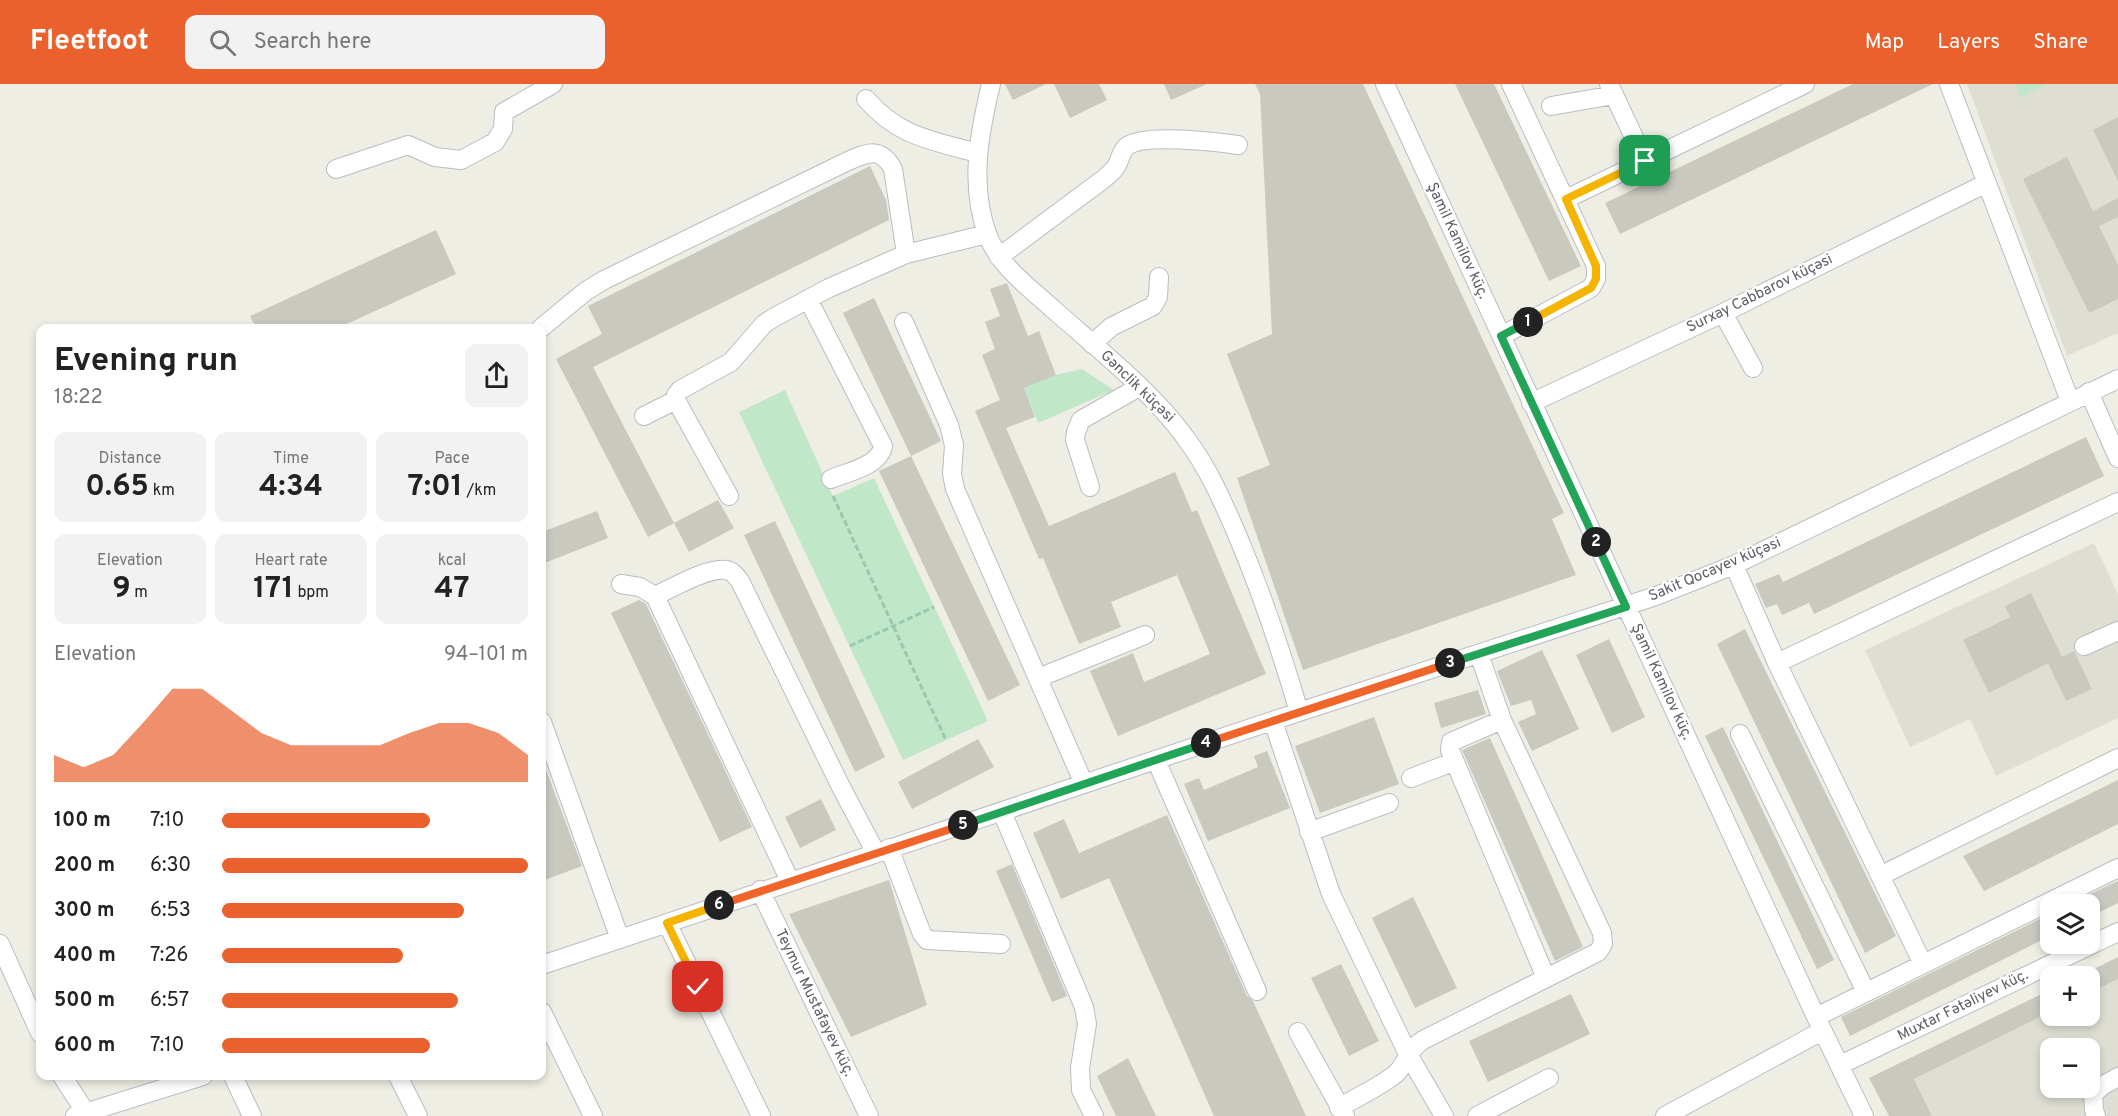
<!DOCTYPE html>
<meta charset="utf-8">
<style>
:root{--surface:#fff;--page:#f2f2f2;--text:#222;--muted:#767676;--accent:#eb612d}
body{margin:0;font-family:Overpass,sans-serif;background:var(--page);color:var(--text);height:100vh;display:flex;flex-direction:column;font-size:22px;white-space:nowrap}
*{box-sizing:border-box;margin:0}
p{font-size:20px;color:var(--muted)}
.icon{flex:none;width:33px;height:33px;fill:none;stroke:currentColor;stroke-width:2;stroke-linecap:round;stroke-linejoin:round}
.map{position:relative;flex:1;overflow:hidden}
.drawer{position:absolute;left:36px;top:240px;width:510px;height:756px;display:flex;flex-direction:column;background:var(--surface);border-radius:12px;box-shadow:0 3px 9px #0003}
.drawer>*{flex:none}
.controls{position:absolute;left:2040px;top:810px;display:grid;gap:12px}
.controls a{display:grid;place-items:center;width:60px;height:60px;border-radius:12px;background:var(--surface);box-shadow:0 3px 9px #0003;font-size:30px}
.pin{position:absolute;display:grid;place-items:center;width:51px;height:51px;color:#fff;margin:-26px;border-radius:12px;box-shadow:0 3px 9px #0006}
.km{position:absolute;width:30px;height:30px;margin:-15px;border-radius:50%;background:#222;color:#fff;font-size:16px;line-height:30px;text-align:center}
.round{display:grid;place-items:center;flex:none;width:63px;height:63px;border-radius:12px;background:var(--page)}
.summary{display:flex;align-items:center;justify-content:space-between;height:102px;padding:0 18px}
h1{font-size:33px;font-weight:700;line-height:45px}
.stats{display:grid;grid-template-columns:repeat(3,1fr);gap:9px;height:102px;padding:6px 18px}
.stats div{display:grid;align-content:center;border-radius:12px;background:var(--page);text-align:center}
.stats b{font-size:30px;font-weight:700}
.stats small{font-size:16px;font-weight:400}
.stats p{font-size:16px}
.chart{height:168px;padding:12px 18px}
.chart p{display:flex;justify-content:space-between}
.chart svg{width:100%;height:108px;margin-top:6px;fill:var(--accent);opacity:.7}
ul{padding:0 18px;list-style:none;font-size:20px}
li{display:grid;grid-template-columns:96px 72px 1fr;align-items:center;height:45px}
li i{height:15px;border-radius:8px;background:var(--accent)}
header{display:flex;align-items:center;gap:36px;box-sizing:border-box;height:84px;padding:0 30px;background:var(--accent);color:#fff}
header strong{font-size:28px}
nav{display:flex;gap:33px;margin-inline-start:auto;font-size:21px}
.search{width:420px;height:54px;background:var(--page);display:flex;align-items:center;gap:15px;box-sizing:border-box;padding:0 21px;border-radius:12px;color:var(--muted);font-size:22px}
.map>svg:first-child{display:block}
.education{fill:#dfded2;fill-rule:evenodd}
.green{fill:#c0e7c7}
.building{fill:#c9c9c0}
.lines{fill:none;stroke-linecap:round;stroke-linejoin:round}
.minor-casing{stroke:#bbbcc3;stroke-width:20}
.path{stroke:#99c8af;stroke-width:3;stroke-dasharray:6 3;stroke-linecap:butt}
.minor{stroke:#fff;stroke-width:18}
.split-1-casing{stroke:#fff;stroke-width:12}
.split-2-casing{stroke:#fff;stroke-width:12}
.split-3-casing{stroke:#fff;stroke-width:12}
.split-4-casing{stroke:#fff;stroke-width:12}
.split-5-casing{stroke:#fff;stroke-width:12}
.split-6-casing{stroke:#fff;stroke-width:12}
.split-7-casing{stroke:#fff;stroke-width:12}
.split-1{stroke:#f5b400;stroke-width:8}
.split-2{stroke:#22a559;stroke-width:8}
.split-3{stroke:#22a559;stroke-width:8}
.split-4{stroke:#f0652b;stroke-width:8}
.split-5{stroke:#22a559;stroke-width:8}
.split-6{stroke:#f0652b;stroke-width:8}
.split-7{stroke:#f5b400;stroke-width:8}
.labels{text-anchor:middle;dominant-baseline:central;stroke-width:4.5;stroke-linejoin:round;paint-order:stroke}
.street-label{font-size:15px;fill:#5c5e65;stroke:#fff}
</style>
<header>
<strong>Fleetfoot</strong>
<div class="search"><svg class="icon" aria-label="search" viewBox="0 0 24 24"><circle cx="10" cy="10" r="6"/><path d="M15 15l6 6"/></svg>Search here</div>
<nav><a>Map</a><a>Layers</a><a>Share</a></nav>
</header>
<div class="map">
<svg width="2118" height="1032" viewBox="0 0 2118 1032">
<rect width="100%" height="100%" fill="#efeee4"/>
<path class="education" d="M1967,0h151v249l-51,23z
M2094,459l24,51v124l-122,58 -26,-57 -60,28 -45,-97z
M2118,895v137h-186l-18,-37 136,-67v4h40v-23zM2050,964h40v40h-40z"/>
<path class="green" d="M2015,0h33l-27,13z
M1082,285l32,21 -76,33 -14,-35 32,-13z
M785,306l48,106 41,-18 114,243 -85,39 -164,-348z"/>
<path class="building" d="M1005,0h41l-33,16z
M1054,0h45l8,16 -37,18z
M1164,0h43l-36,16z
M1255,0h108l201,429 -12,6 24,56 -273,95 -66,-192 33,-13 -43,-111 45,-20 -12,-240z
M1455,0h39l87,182 -32,15z
M1853,0h80l-313,150 -15,-31z
M2118,33v64l-25,-51z
M2067,73l26,54 25,-13v19l-19,9 19,39v34l-29,14 -66,-134z
M870,82l16,34 3,20 -296,147 81,156 -26,14 -92,-178 46,-25 -14,-28z
M436,146l20,44 -118,54h-82l-6,-12z
M1007,199l21,53 11,-5 17,44 -32,13 11,29 -29,11 43,98 126,-54 17,40 5,-2 69,164 -148,62 -28,-65 43,-18 11,29 66,-28 -33,-79 -66,27 10,25 -42,17 -36,-86 -4,1 -64,-148 25,-11 -18,-45 13,-6 -10,-27 15,-6 -10,-27z
M874,214l67,143 -30,15 -68,-143z
M2086,353l18,39 -290,138 -5,-11 -27,12 -5,-11 -11,4 -11,-24 24,-10 4,8z
M911,372l109,229 -32,16 -109,-230z
M718,416l16,28 -45,24 -15,-29z
M597,427l11,27 -66,26v-32z
M775,437l110,236 -30,15 -111,-237z
M2031,509l31,64 12,-6 18,38 -26,12 -18,-38 -59,30 -26,-53 47,-23 -5,-11z
M639,516l7,4 106,223 -32,15 -109,-229z
M1745,545l151,307 -31,17 -148,-309z
M1609,555l36,78 -33,16 -36,-78z
M1542,566l37,79 -47,22 -14,-29 18,-8 -5,-14 -20,6 -14,-35z
M1478,606l8,24 -45,14 -7,-25z
M1374,633l25,67 -79,29 -25,-67z
M1723,643l111,233 -17,9 -112,-233z
M1490,654l93,209 -28,14 -93,-211z
M978,655l16,28 -82,42 -14,-27z
M1267,667l23,57 -82,33 -24,-57 15,-6 5,12 54,-23 -4,-11z
M542,675l40,107 -40,15z
M2118,696v44l-134,67 -21,-35z
M821,715l15,31 -36,18 -15,-31z
M1167,731l80,181 6,5 53,115h-92l-105,-238 -48,21 -28,-66 31,-14 15,34z
M1012,780l55,132 -15,6 -56,-131z
M889,796l38,125 -76,32 -62,-123z
M2118,797v22l-28,14v-13h-21z
M1413,813l44,91 -42,20 -43,-90z
M2050,830v22l-200,100 -9,-19z
M2118,873v22l-28,14v-22z
M1341,880l38,77 -30,15 -38,-78z
M2050,906v22l-136,67 18,37h-43l-20,-38z
M1571,910l19,40 -102,48 -19,-41z
M1128,974l28,58h-40l-19,-40z"/>
<g class="lines">
<g class="minor-casing">
<path id="minor" d="M991,0c-12,50 -22,102 -3,152 12,31 42,52 66,74 43,38 100,83 133,130 21,28 35,60 49,92 25,59 45,118 63,180
M1385,0l431,933 48,99
M1609,0l36,77
M1949,0l121,317
M866,15c33,38 65,41 111,54
M1551,22l63,-11
M336,85l72,-24 27,12 26,3 34,-18 8,-13 1,-17 49,-28
M1566,115l239,-115
M999,173l106,-79c3,-3 7,-6 10,-10 5,-6 5,-15 11,-21 16,-14 90,-5 112,-2
M808,215l75,147c-3,20 -36,26 -52,33
M1723,229l30,55
M904,238l45,103 5,20 -2,29 3,15 129,295
M541,244l45,-37 18,-11 244,-119c21,-9 33,-14 45,8l13,85
M1501,252l90,-48 5,-9v-13l-85,-182
M1092,260l19,-17 42,-21 5,-9 1,-20
M2089,308l29,66
M1531,319l192,-90 264,-130
M644,332l32,-16
M1090,403l-15,-47 1,-8 5,-12 58,-33
M729,412l-53,-96v-5l4,-5 51,-28 33,-38 9,-6 56,-30 77,-34 81,-20
M1734,481l43,98 146,301
M621,500l19,3 15,9c17,-8 53,-29 71,-26 7,1 10,6 14,11l101,206 35,66
M655,512l135,285
M2084,562l34,-15
M1777,579l341,-161
M1038,594l107,-43
M1502,636l-51,22 -1,8 96,228
M1273,637l58,173 77,160 36,62
M542,638l78,217
M1740,650l126,258
M1156,676l101,231
M1411,694l42,-16
M1002,728l82,195 3,17 -7,44 1,22 13,26
M1309,748l80,-29
M889,764l33,86 5,6 74,4
M1880,792l238,-118
M760,806l109,226
M667,839l94,193
M0,860l40,89
M542,881l757,-253 357,-116 78,-31 384,-186
M542,928l51,104
M1816,933l302,-149
M1298,948l47,84
M1840,981l278,-133
M62,992l26,40
M233,992l19,40
M398,992l20,40
M1339,1024c18,-11 38,-20 54,-32 14,-10 12,-24 30,-36l175,-88 5,-8 -1,-11 -100,-213 -23,-66
M75,1032l128,-40
M1477,1032l72,-38
M1665,1032l157,-85
M2096,1032l-2,-6 -1,-16 9,-8 16,-9"/>
</g>
<path class="path" d="M833,412l113,244
M850,562l84,-39"/>
<use href="#minor" class="minor"/>
</g>
<g class="lines">
<g class="split-1-casing">
<path id="split-1" d="M1528,238l63,-34 5,-9v-13l-30,-67 79,-38"/>
</g>
<g class="split-2-casing">
<path id="split-2" d="M1528,238l-27,14 95,206"/>
</g>
<g class="split-3-casing">
<path id="split-3" d="M1450,579l176,-56 -30,-65"/>
</g>
<g class="split-4-casing">
<path id="split-4" d="M1206,659l244,-80"/>
</g>
<g class="split-5-casing">
<path id="split-5" d="M963,741l243,-82"/>
</g>
<g class="split-6-casing">
<path id="split-6" d="M719,821l244,-80"/>
</g>
<g class="split-7-casing">
<path id="split-7" d="M698,903l-31,-64 52,-18"/>
</g>
<use href="#split-1" class="split-1"/>
<use href="#split-2" class="split-2"/>
<use href="#split-3" class="split-3"/>
<use href="#split-4" class="split-4"/>
<use href="#split-5" class="split-5"/>
<use href="#split-6" class="split-6"/>
<use href="#split-7" class="split-7"/>
</g>
<g class="labels">
<g class="street-label">
<text transform="translate(1457 157) rotate(65)">Şamil Kamilov küç.</text>
<text transform="translate(1760 210) rotate(-26)">Surxay Cabbarov küçəsi</text>
<text transform="translate(1137 303) rotate(44)">Gənclik küçəsi</text>
<text transform="translate(1715 486) rotate(-23)">Sakit Qocayev küçəsi</text>
<text transform="translate(1661 598) rotate(65)">Şamil Kamilov küç.</text>
<text transform="translate(814 919) rotate(64)">Teymur Mustafayev küç.</text>
<text transform="translate(1963 922) rotate(-26)">Muxtar Fətəliyev küç.</text>
</g>
</g>
</svg>
<div class="controls">
<a><svg class="icon" aria-label="layers" viewBox="0 0 24 24"><path d="M12 4l9 5-9 5-9-5zM3 14l9 5 9-5"/></svg></a>
<a>+</a>
<a>−</a>
</div>
<div class="pin" style="left:1645px;top:77px;background:#1e9e55"><svg class="icon" aria-label="arrive" viewBox="0 0 24 24"><path d="M6 21V4h12l-3 4 3 4H6"/></svg></div>
<div class="pin" style="left:698px;top:903px;background:#d93025"><svg class="icon" aria-label="check" viewBox="0 0 24 24"><path d="M5 12l5 5 9-10"/></svg></div>
<b class="km" style="left:1528px;top:238px">1</b>
<b class="km" style="left:1596px;top:458px">2</b>
<b class="km" style="left:1450px;top:579px">3</b>
<b class="km" style="left:1206px;top:659px">4</b>
<b class="km" style="left:963px;top:741px">5</b>
<b class="km" style="left:719px;top:821px">6</b>
<section class="drawer">
<div class="summary"><div><h1>Evening run</h1><p>18:22</p></div><a class="round"><svg class="icon" aria-label="share" viewBox="0 0 24 24"><path d="M12 15V3M7 8l5-5 5 5M5 13v7h14v-7"/></svg></a></div>
<div class="stats">
<div><p>Distance</p><b>0.65<small> km</small></b></div>
<div><p>Time</p><b>4:34</b></div>
<div><p>Pace</p><b>7:01<small> /km</small></b></div>
</div>
<div class="stats">
<div><p>Elevation</p><b>9<small> m</small></b></div>
<div><p>Heart rate</p><b>171<small> bpm</small></b></div>
<div><p>kcal</p><b>47</b></div>
</div>
<div class="chart"><p><span>Elevation</span>94–101 m</p>
<svg viewBox="0 0 160 44" preserveAspectRatio="none"><path d="M0 44V33L10 38L20 33L30 20L40 6L50 6L60 15L70 24L80 29L90 29L100 29L110 29L120 24L130 20L140 20L150 24L160 33V44z"/></svg>
</div>
<ul>
<li><b>100 m</b>7:10<i style="width:68%"></i></li>
<li><b>200 m</b>6:30<i style="width:100%"></i></li>
<li><b>300 m</b>6:53<i style="width:79%"></i></li>
<li><b>400 m</b>7:26<i style="width:59%"></i></li>
<li><b>500 m</b>6:57<i style="width:77%"></i></li>
<li><b>600 m</b>7:10<i style="width:68%"></i></li>
</ul>
</section>
</div>
